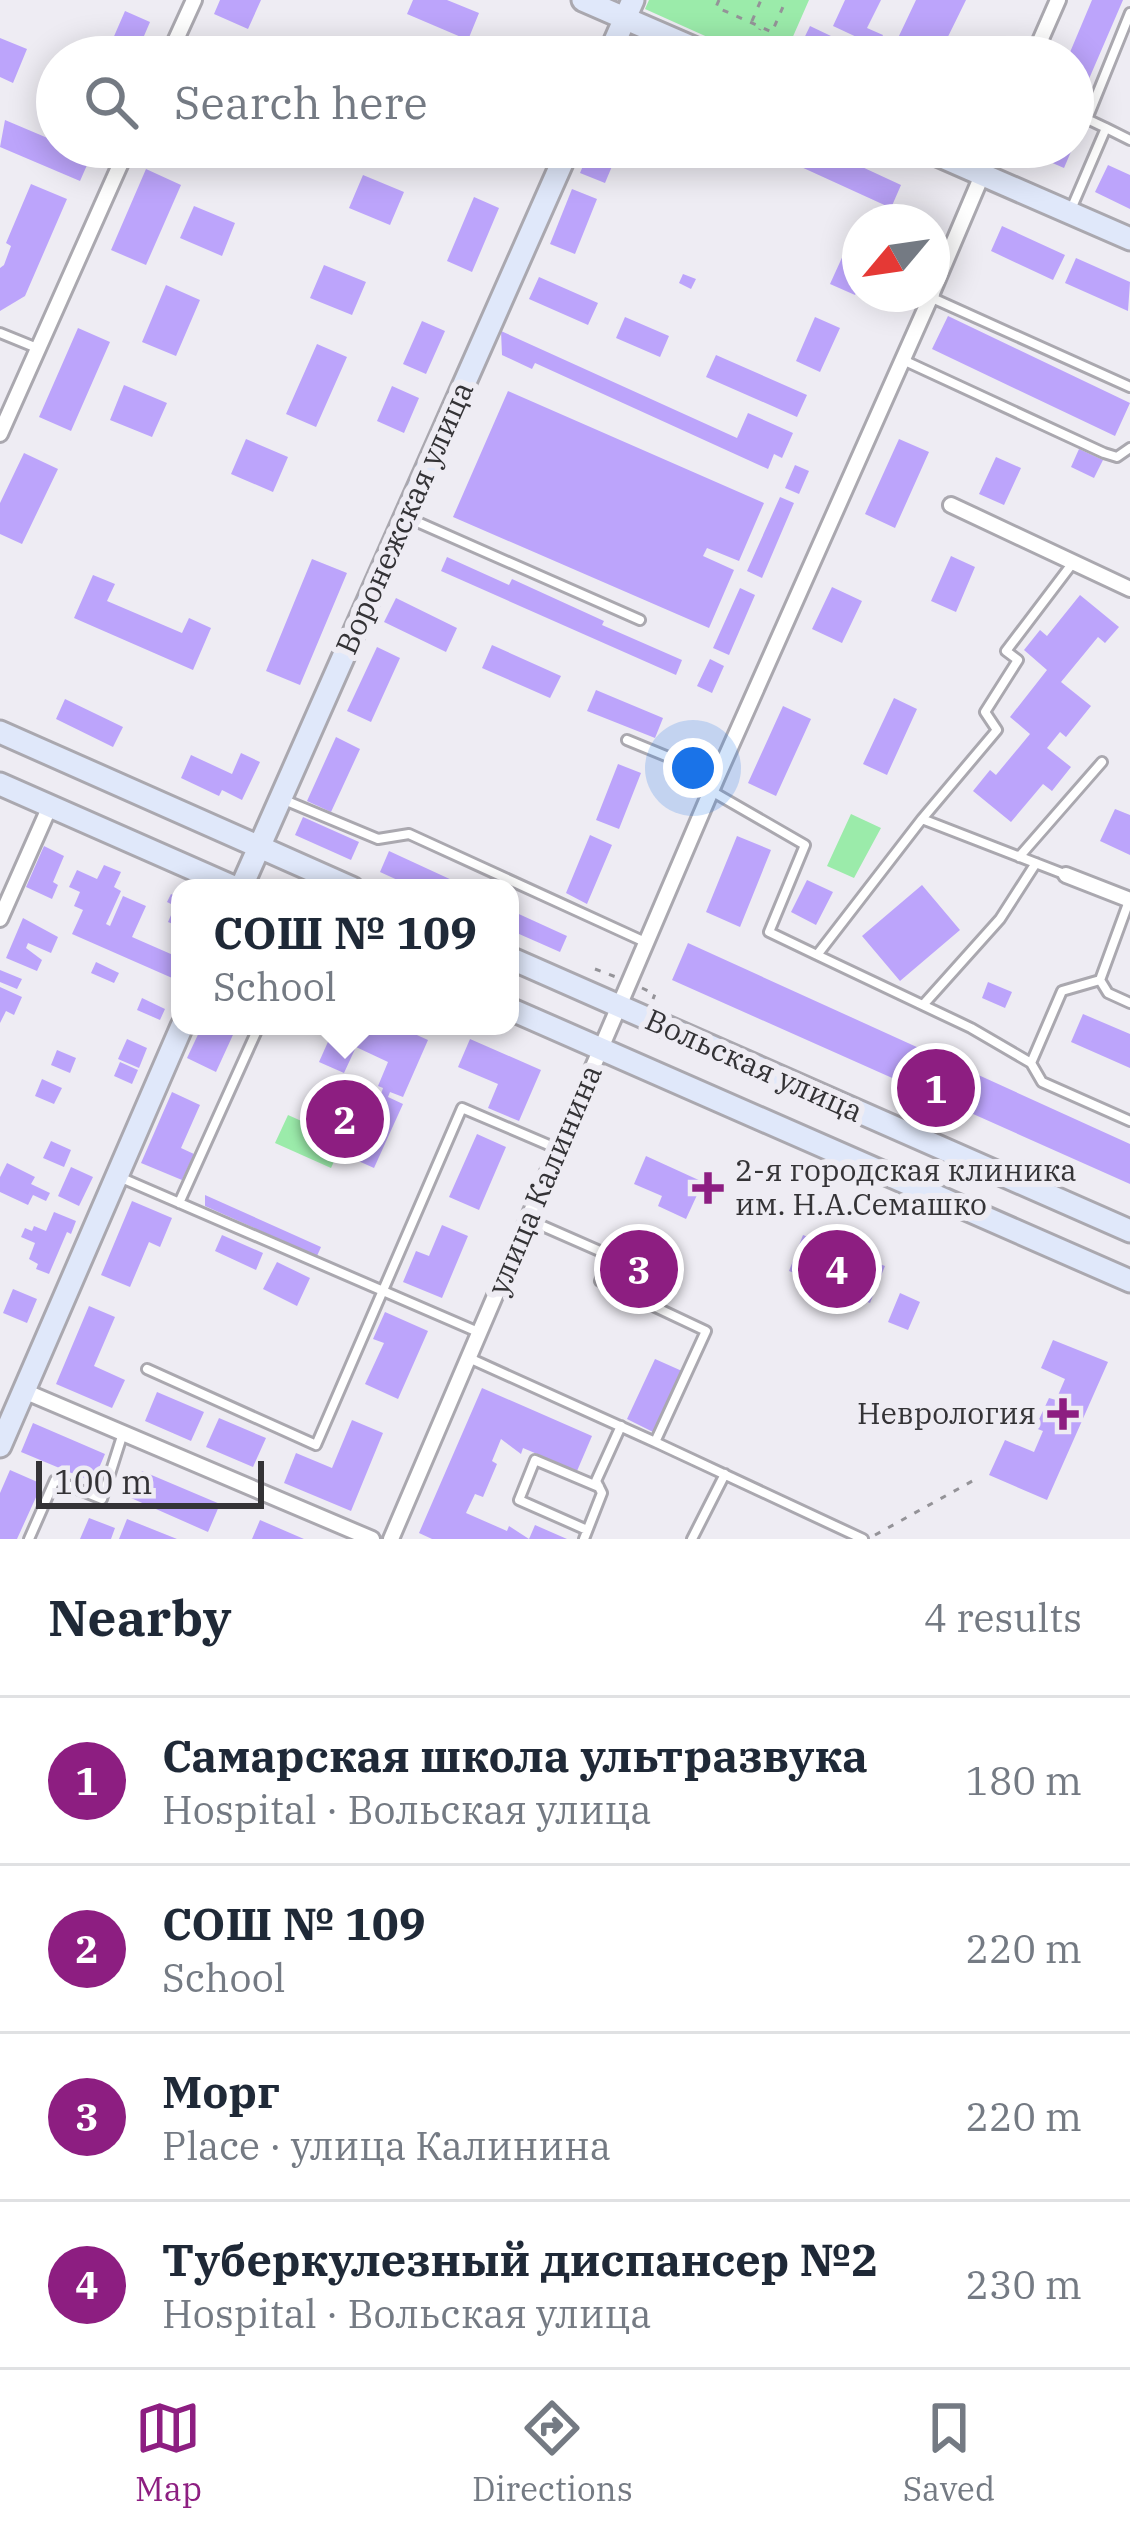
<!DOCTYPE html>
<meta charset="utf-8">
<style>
:root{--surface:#fff;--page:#f2f2f3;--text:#1f2937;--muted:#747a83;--line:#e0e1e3;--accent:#8d1e81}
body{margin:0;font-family:"IBM Plex Serif",serif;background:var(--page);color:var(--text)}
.compass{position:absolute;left:842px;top:204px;width:108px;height:108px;border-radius:50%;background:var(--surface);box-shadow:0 6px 30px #0003;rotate:241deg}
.scale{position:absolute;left:36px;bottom:30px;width:228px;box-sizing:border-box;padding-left:12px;border:6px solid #343336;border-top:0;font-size:33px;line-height:42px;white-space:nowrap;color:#343336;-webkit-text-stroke:9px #eeecf3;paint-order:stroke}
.you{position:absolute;left:693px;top:768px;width:42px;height:42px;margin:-30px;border:9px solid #fff;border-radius:50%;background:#1a73e8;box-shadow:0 0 0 18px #1a73e833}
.badge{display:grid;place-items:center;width:78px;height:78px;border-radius:50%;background:var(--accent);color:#fff;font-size:39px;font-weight:700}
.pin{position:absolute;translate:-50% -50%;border:6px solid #fff;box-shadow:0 3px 12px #0006}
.popup{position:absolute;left:171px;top:879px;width:348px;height:156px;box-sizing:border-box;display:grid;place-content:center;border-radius:24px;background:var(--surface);filter:drop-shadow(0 3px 9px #0005);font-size:39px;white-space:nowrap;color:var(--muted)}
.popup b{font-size:45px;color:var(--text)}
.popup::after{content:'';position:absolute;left:50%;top:100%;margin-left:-24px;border:24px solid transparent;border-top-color:var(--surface)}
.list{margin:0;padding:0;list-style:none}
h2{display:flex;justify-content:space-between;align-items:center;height:156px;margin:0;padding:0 48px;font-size:51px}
h2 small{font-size:39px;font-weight:400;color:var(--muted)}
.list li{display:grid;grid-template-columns:78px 1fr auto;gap:36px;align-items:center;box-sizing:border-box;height:168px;padding:0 48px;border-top:3px solid var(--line)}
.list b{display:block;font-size:45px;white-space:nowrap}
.list p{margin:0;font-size:39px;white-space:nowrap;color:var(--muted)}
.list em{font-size:39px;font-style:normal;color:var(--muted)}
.icon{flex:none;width:66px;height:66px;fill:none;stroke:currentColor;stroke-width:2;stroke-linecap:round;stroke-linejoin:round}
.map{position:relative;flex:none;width:1130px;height:1539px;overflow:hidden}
.search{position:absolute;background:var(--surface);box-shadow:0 6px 30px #0003;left:36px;right:36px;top:36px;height:132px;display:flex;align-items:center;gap:30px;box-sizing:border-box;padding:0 42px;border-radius:66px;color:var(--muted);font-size:45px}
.sheet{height:828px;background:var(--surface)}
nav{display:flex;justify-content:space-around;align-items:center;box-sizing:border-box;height:168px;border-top:3px solid var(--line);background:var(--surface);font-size:33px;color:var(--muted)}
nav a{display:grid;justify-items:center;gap:6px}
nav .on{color:var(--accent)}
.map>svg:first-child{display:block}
.green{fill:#9bebaa}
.building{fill:#bca4fb}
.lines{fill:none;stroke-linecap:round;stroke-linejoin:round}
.lane-casing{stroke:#aaa8af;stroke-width:14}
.street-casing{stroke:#aaa8af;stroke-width:20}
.secondary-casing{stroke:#aaa8af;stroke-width:27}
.path{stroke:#949398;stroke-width:3;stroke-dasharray:6 9;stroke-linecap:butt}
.lane{stroke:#fff;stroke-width:8}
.street{stroke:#fff;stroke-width:14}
.secondary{stroke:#e0e8fa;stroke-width:21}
.poi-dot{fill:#8d1e81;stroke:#eeecf3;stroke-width:4.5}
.labels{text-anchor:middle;stroke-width:12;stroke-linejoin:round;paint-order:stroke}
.street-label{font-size:30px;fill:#343336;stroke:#eeecf3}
.poi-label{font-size:30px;fill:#343336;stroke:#eeecf3;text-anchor:start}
</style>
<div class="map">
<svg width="1130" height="1539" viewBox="0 0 1130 1539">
<rect width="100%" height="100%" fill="#eeecf3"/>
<!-- green -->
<path class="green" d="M649,0H809L784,57H752L645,9Z
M851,814L881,828L854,878L827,866Z
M288,1115L344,1140L331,1168L275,1143Z"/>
<!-- building -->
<path class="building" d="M220,0H261L248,29L214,14Z
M413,0H447L479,13L468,40L407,14Z
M845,0H881L867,28L883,35L878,47L833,26Z
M916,0H966L938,57H889Z
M1092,0H1123L1073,116V57H1068Z
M125,11L150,22L135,57H105Z
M810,26L875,57H795Z
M0,38L27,49L13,83L0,77Z
M5,120L57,142V147H95L80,181L0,147Z
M498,147H528L521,162L496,151Z
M591,147H620L605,183L580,173Z
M807,147H819L901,185L891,208L799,166Z
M1038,147H1073L1064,168L1034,155Z
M1108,165L1130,175V209L1095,192Z
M146,169L181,185L146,265L111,250Z
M363,175L404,192L390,225L349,208Z
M31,184L67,199L25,296L0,311V268L4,265L11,246L6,243Z
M572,189L597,199L575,254L550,244Z
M474,197L499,208L472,272L447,261Z
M194,206L235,223L222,256L180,238Z
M1002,226L1065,255L1053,280L991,251Z
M850,240L860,244V285L855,295L830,284Z
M1076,258L1130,282L1128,311L1065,283Z
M324,265L366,282L352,315L310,298Z
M683,274L696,279L691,289L679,283Z
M539,277L598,303L588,325L529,299Z
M166,285L200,300L176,356L142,342Z
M948,316L1130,403L1115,436L932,349Z
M625,317L669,336L660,357L616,338Z
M815,317L840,328L820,372L796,361Z
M422,321L445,331L426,374L403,364Z
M78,328L110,342L71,431L39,417Z
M501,331L737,438L748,413L793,433L782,458L774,454L768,469L535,363L532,369L502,355Z
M317,344L347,357L316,427L286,414Z
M716,355L807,395L797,417L706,377Z
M124,385L167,403L152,437L110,420Z
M392,386L419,398L404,433L377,421Z
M508,391L764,503L739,561L707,548L703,556L734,570L709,628L453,517Z
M246,439L288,457L273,492L231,474Z
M899,439L929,452L895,528L865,514Z
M1079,449L1103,460L1094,478L1071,467Z
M24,453L58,469L22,544L0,534V503Z
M996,457L1021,468L1004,505L979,494Z
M795,465L809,471L799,494L785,488Z
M780,497L794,503L762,578L747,571Z
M951,556L975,567L956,612L931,601Z
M447,557L509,585L512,579L604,621L602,625L682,660L676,675L441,571Z
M312,559L347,573L300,685L266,671Z
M93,575L115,584L107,601L182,633L189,618L211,628L193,670L74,618Z
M832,587L862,601L842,643L812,629Z
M740,588L755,595L729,655L713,648Z
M1080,595L1119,627L1105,643L1098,637L1061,682L1091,706L1066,737L1060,732L1047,748L1071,767L1052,791L1043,784L1011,822L973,791L990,770L996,775L1030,734L1010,717L1047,670L1024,650L1040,630L1047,636Z
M396,598L457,628L446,652L384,622Z
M492,645L561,676L550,698L482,668Z
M377,647L400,658L371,722L347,711Z
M710,659L724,666L712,693L697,686Z
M596,690L663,718L655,738L587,711Z
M894,698L917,709L887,775L863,764Z
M65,699L123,727L113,747L56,719Z
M783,706L811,719L776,796L748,783Z
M336,737L360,749L331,812L307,801Z
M241,753L260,762L242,800L222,790L219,796L181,778L191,755L232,774Z
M618,764L641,773L619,829L596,820Z
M1115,809L1130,815V855L1100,841Z
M303,817L359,842L351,860L295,835Z
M590,835L612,845L587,904L566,893Z
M737,836L771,850L740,927L706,912Z
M44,846L64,856L53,882L58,885L52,899L26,887Z
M389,851L454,881L450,888H415L380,872Z
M104,865L121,872L114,887L121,891L106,924L110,926L123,896L146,906L132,937L180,958L179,981L72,934L83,910L74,906L80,892L69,887L77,870L97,879Z
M807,880L833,892L816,925L791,912Z
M922,885L960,930L900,981L862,936Z
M171,894L180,898V927L168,922L175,906L167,902Z
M510,910L567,936L560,952L510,930Z
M23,918L58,937L51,953L28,943L26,948L42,960L37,971L6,958Z
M688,943L1130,1144V1184L672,980Z
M96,962L119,973L114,983L91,973Z
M0,970L22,979L17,989L0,982Z
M988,982L1012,992L1005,1008L982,998Z
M0,987L22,997L14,1015L6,1011L0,1023Z
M142,998L165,1009L160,1020L137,1010Z
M1083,1014L1130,1034V1068L1071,1042Z
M202,1026H237L216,1072L187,1058Z
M335,1026H397L428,1040L403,1097L390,1092L388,1097L403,1104L374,1168L345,1155L373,1091L381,1094L383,1088L378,1086L388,1062L356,1047L344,1073L319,1062Z
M127,1039L147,1048L139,1068L118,1059Z
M470,1039L541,1070L519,1121L488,1108L498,1084L458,1067Z
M57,1050L76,1058L70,1073L51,1065Z
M120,1062L138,1070L132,1084L114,1076Z
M42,1079L62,1088L54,1104L35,1096Z
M172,1092L200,1105L181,1148L194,1154L182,1180L141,1163Z
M477,1134L506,1147L479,1210L449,1197Z
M51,1141L71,1150L64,1167L43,1158Z
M646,1156L703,1182L686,1219L658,1206L662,1196L634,1184Z
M7,1163L35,1177L31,1184L50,1193L46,1201L33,1195L28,1205L0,1192V1177Z
M71,1167L93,1177L79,1206L58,1196Z
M205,1195L321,1247L317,1256L205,1206Z
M132,1201L172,1218L160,1247L149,1242L130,1287L101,1275Z
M54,1212L76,1221L71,1234L67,1232L49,1274L36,1269L38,1264L29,1259L35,1243L21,1237L25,1228L32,1231L34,1226L46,1231Z
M442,1225L468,1236L442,1298L403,1282L416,1251L429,1256Z
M222,1235L263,1253L256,1270L215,1251Z
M803,1235L818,1241L816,1247L863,1266L866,1259L885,1266L870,1303L789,1271Z
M626,1244L667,1263L652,1295L611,1276Z
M277,1262L310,1278L297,1306L263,1289Z
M13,1289L37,1299L27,1323L3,1313Z
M900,1293L920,1302L908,1330L888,1322Z
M89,1306L115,1317L94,1366L125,1380L112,1408L56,1384Z
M385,1312L428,1331L398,1399L365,1384L384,1343L373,1339Z
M1053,1340L1108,1362L1047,1500L989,1475L1005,1440L1034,1452L1043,1431L1035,1428L1049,1398L1056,1400L1065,1379L1041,1368Z
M655,1359L682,1371L653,1432L627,1419Z
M482,1388L592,1436L577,1471L523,1448L521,1454L501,1439L492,1461L497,1464L483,1497L475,1494L466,1513L507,1531L509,1526L529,1539L535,1525L567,1539H432L419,1533Z
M157,1392L204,1412L191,1441L145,1421Z
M219,1418L266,1438L253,1467L206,1447Z
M352,1420L383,1433L351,1511L284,1483L296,1453L332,1468Z
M33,1423L105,1454L93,1482L21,1452Z
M10,1470L42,1484L17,1539H0V1493Z
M142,1471L220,1504L208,1532L131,1498Z
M89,1518L115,1528L111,1539H80Z
M127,1519L177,1539H119Z
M260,1520L304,1539H252Z"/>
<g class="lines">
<!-- lane casing -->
<g class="lane-casing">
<path id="lane" d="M1106,128L1087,119L1130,13
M1072,207L1106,128L1130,140
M930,297L1130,387
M0,333L37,348
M903,360L1104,453L1117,457L1130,448
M406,517L640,620
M627,740L717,777
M713,792L805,845L769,932L817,955L922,819L1064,874
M282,799L378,839L409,834L645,942
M922,819L997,730L985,712L1018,660L1006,651L1072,564
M1019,857L1102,762
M817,955L971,1028L1031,1063L1042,1082L1130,1121
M1100,980L1108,993L1130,1003
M923,1005L1000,919L1036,863
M1031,1063L1062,991L1100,980L1129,901
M117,1176L478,1332
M179,1203L259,1026
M469,1358L655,1442L706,1331L600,1281L611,1256L529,1220
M147,1369L316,1445L462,1108L558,1149
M655,1442L863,1539
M587,1530L519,1500L535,1460L599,1487
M29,1539L55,1480L102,1499L123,1433
M584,1539L602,1493L596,1481L621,1426
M692,1539L725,1474"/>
</g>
<!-- street casing -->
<g class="street-casing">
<path id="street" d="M168,57L194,0
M1033,57L1058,0
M932,293L994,147
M0,434L128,147
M951,505L1130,589
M1066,875L1130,900
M0,919L50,806
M24,1391L372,1539
M391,1539L717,777L932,294"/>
</g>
<!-- secondary casing -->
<g class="secondary-casing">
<path id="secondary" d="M583,0L714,57
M608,57L633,0
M919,147L1130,239
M0,732L352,888
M0,784L236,888
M241,888L569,147
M510,958L1130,1231
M510,1009L1130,1281
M0,1446L182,1026"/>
</g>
<!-- path -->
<path class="path" d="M719,0L716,7L772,32L786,0
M752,21L761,0
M747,57L760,29
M595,969L616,977
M642,988L655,994L653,999
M875,1535L976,1479"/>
<!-- lane -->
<use href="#lane" class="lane"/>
<!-- street -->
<use href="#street" class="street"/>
<!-- secondary -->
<use href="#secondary" class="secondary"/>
</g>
<!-- markers -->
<g class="poi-dot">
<path d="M702 1170h12v12h12v12h-12v12h-12v-12h-12v-12h12z"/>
<path d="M1057 1396h12v12h12v12h-12v12h-12v-12h-12v-12h12z"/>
</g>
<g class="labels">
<!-- street labels -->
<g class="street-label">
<text transform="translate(405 518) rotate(-66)" y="10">Воронежская улица</text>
<text transform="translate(754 1066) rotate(24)" y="10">Вольская улица</text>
<text transform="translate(545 1180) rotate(-67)" y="10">улица Калинина</text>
</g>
<!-- poi labels -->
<g class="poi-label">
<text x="735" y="1181">2-я городская клиника<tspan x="735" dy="34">им. Н.А.Семашко</tspan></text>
<text x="1036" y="1424" text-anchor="end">Неврология</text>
</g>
</g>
</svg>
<svg class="compass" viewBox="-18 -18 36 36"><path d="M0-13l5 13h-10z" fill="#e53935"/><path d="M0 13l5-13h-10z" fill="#747a83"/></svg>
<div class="scale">100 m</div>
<div class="you"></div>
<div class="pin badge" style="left:936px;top:1088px">1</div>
<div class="pin badge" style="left:345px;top:1119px">2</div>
<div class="popup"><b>СОШ № 109</b>School</div>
<div class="pin badge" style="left:639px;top:1269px">3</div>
<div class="pin badge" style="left:837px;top:1269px">4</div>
<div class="search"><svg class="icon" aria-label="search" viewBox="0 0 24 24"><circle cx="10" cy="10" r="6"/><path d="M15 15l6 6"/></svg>Search here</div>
</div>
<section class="sheet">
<h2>Nearby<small>4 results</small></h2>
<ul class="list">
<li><span class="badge">1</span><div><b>Самарская школа ультразвука</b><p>Hospital · Вольская улица</p></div><em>180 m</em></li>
<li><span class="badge">2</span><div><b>СОШ № 109</b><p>School</p></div><em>220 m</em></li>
<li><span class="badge">3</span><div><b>Морг</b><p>Place · улица Калинина</p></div><em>220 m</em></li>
<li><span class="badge">4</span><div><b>Туберкулезный диспансер №2</b><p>Hospital · Вольская улица</p></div><em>230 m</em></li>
</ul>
</section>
<nav>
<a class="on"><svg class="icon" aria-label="map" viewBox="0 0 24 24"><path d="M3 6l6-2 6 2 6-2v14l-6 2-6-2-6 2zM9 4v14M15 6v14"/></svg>Map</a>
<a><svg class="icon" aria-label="directions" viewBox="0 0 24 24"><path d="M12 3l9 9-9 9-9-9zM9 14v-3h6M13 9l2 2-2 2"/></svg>Directions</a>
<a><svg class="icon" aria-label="saved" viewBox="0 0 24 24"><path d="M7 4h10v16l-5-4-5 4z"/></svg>Saved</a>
</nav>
